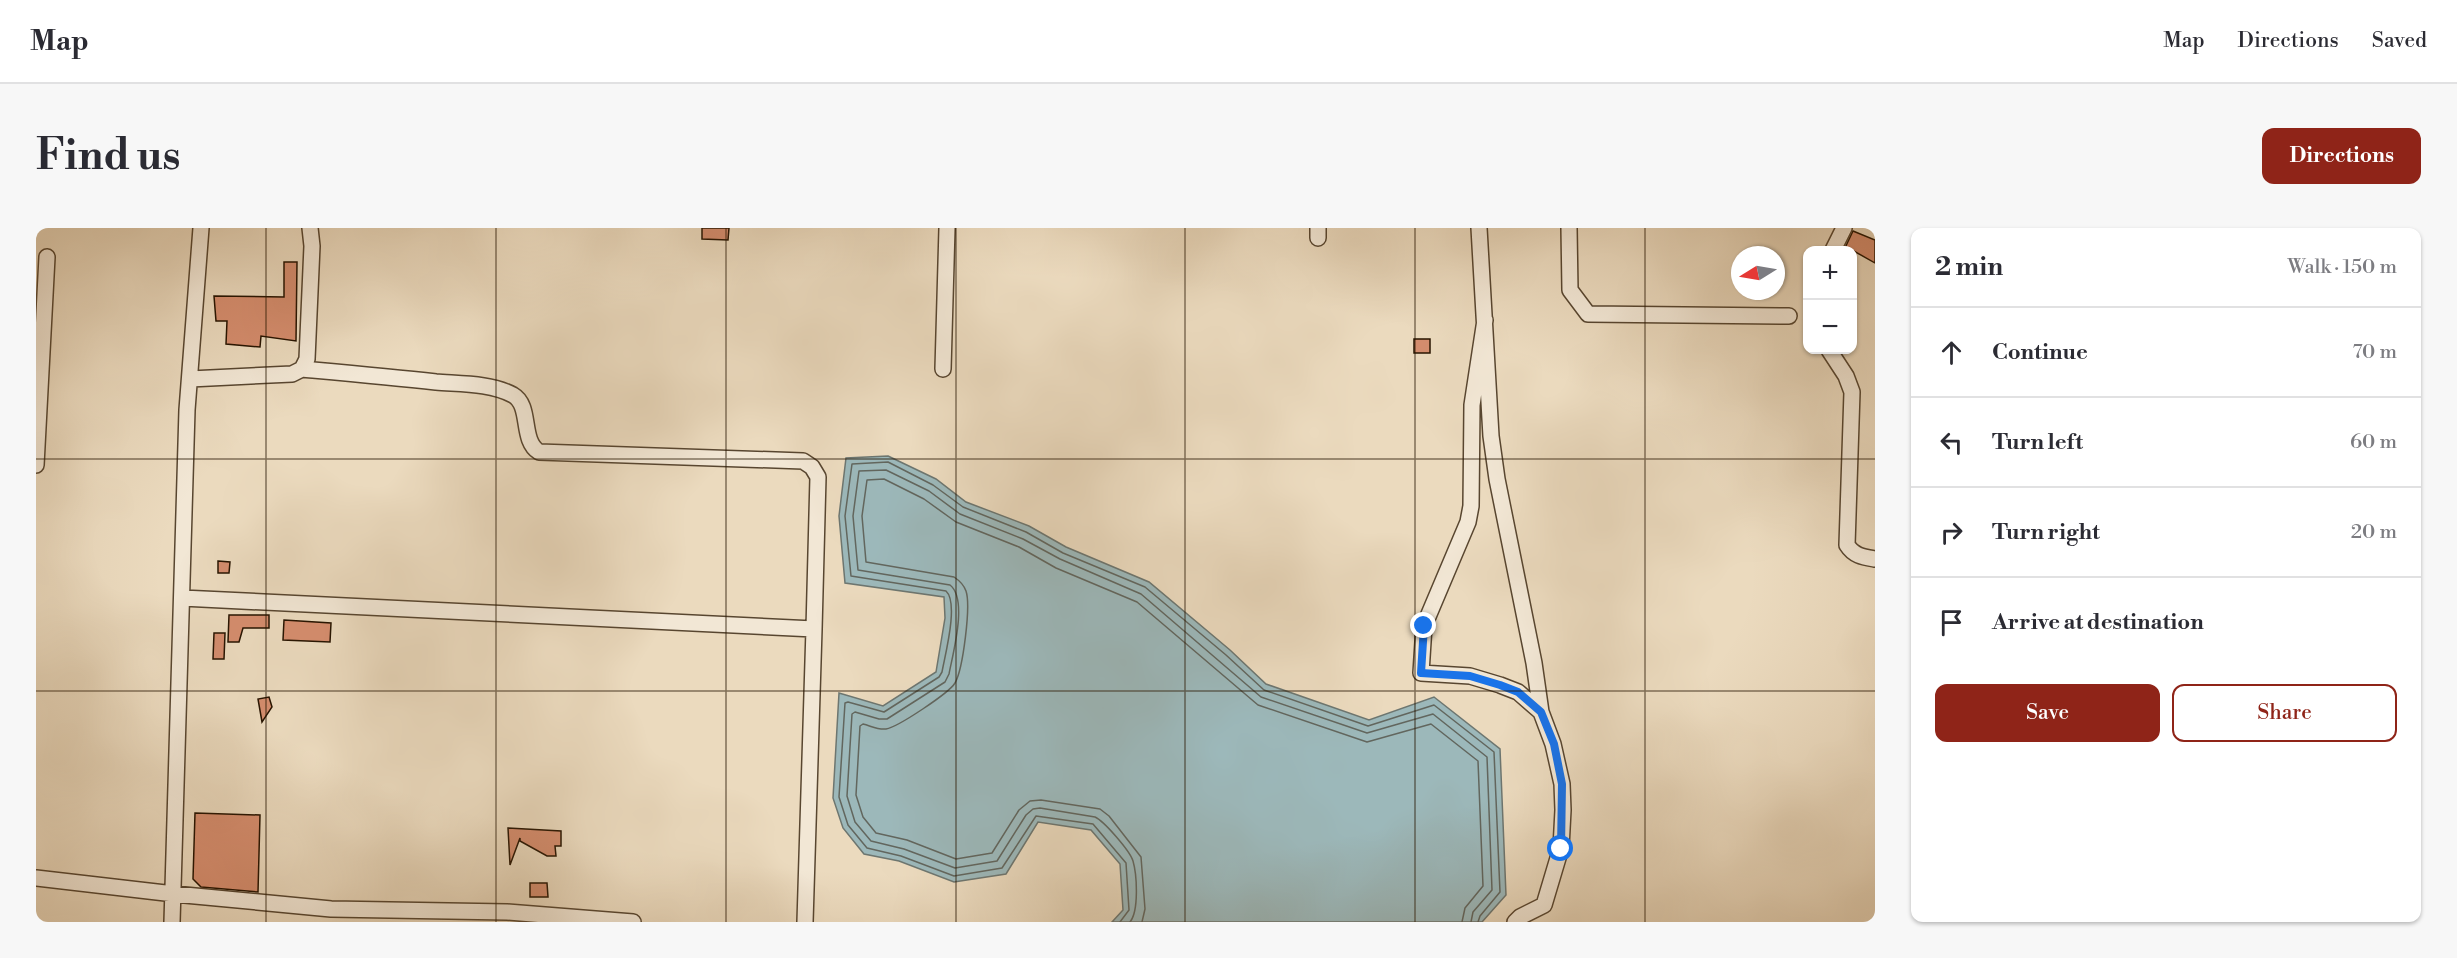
<!DOCTYPE html>
<meta charset="utf-8">
<style>
:root{--surface:#fff;--page:#f7f7f7;--text:#2b2b33;--muted:#7c7c81;--line:#e1e1e2;--accent:#8f2418}
body{margin:0;font-family:"Libre Bodoni",serif;background:var(--page);color:var(--text)}
.controls{position:absolute;right:18px;top:18px;display:grid;overflow:hidden;border-radius:12px;box-shadow:0 2px 4px #0004}
.controls button{width:54px;height:54px;display:grid;place-items:center;padding:0;border:0;border-bottom:2px solid var(--line);background:var(--surface);color:var(--text);font:30px sans-serif}
.compass{position:absolute;left:1695px;top:18px;width:54px;height:54px;border-radius:50%;background:var(--surface);box-shadow:0 2px 4px #0004;rotate:259deg}
.stop{position:absolute;width:18px;height:18px;margin:-14px;border:4px solid #1a73e8;border-radius:50%;background:#fff}
.stop.end{background:#1a73e8;border-color:#fff;box-shadow:0 2px 6px #0008}
.list{margin:0;padding:0;list-style:none}
h2{display:flex;justify-content:space-between;align-items:center;height:78px;margin:0;padding:0 24px;font-size:26px}
h2 small{font-size:20px;font-weight:400;color:var(--muted)}
.list li{display:grid;grid-template-columns:39px 1fr auto;gap:18px;align-items:center;box-sizing:border-box;height:90px;padding:0 24px;border-top:2px solid var(--line)}
.list b{display:block;font-size:22px;white-space:nowrap}
.list em{font-size:20px;font-style:normal;color:var(--muted)}
.actions{display:flex;gap:12px;padding:18px 24px}
.actions a{flex:1;padding:14px 0;border:2px solid var(--accent);border-radius:12px;text-align:center;font-size:21px;color:var(--accent)}
.actions .main{background:var(--accent);color:#fff}
.icon{flex:none;width:33px;height:33px;fill:none;stroke:currentColor;stroke-width:2;stroke-linecap:round;stroke-linejoin:round}
.map{position:relative;flex:none;width:1839px;height:694px;overflow:hidden;border-radius:12px}
header{display:flex;align-items:center;gap:36px;box-sizing:border-box;height:84px;padding:0 30px;background:var(--surface);border-bottom:2px solid var(--line)}
header strong{font-size:28px}
nav{display:flex;gap:33px;margin-inline-start:auto;font-size:21px}
.intro{display:flex;align-items:center;justify-content:space-between;box-sizing:border-box;height:144px;padding:0 36px}
h1{margin:0;font-size:42px}
.button{padding:15px 27px;border-radius:12px;background:var(--accent);color:#fff;font-size:21px;font-weight:700}
main{display:flex;gap:36px;padding:0 36px}
aside{flex:1;background:var(--surface);border-radius:12px;box-shadow:0 2px 4px #0004}
.map>svg:first-child{display:block}
.water{fill:#9cb8ba;stroke:#6d7670;stroke-width:1.5}
.lines{fill:none;stroke-linecap:round;stroke-linejoin:round}
.shore{stroke:#62665e;stroke-width:1.5}
.building{fill:#d58d6e;stroke:#271401;stroke-width:1.5}
.minor-casing{stroke:#584630;stroke-width:18}
.minor{stroke:#f2e7d5;stroke-width:15}
.route{stroke:#1a73e8;stroke-width:8}
.grid{fill:none;stroke:#271401;stroke-width:1.5;stroke-opacity:0.55}
</style>
<header>
<strong>Map</strong>
<nav><a>Map</a><a>Directions</a><a>Saved</a></nav>
</header>
<div class="intro"><h1>Find us</h1><a class="button">Directions</a></div>
<main>
<div class="map">
<svg width="1839" height="694" viewBox="0 0 1839 694">
<rect width="100%" height="100%" fill="#ebdabe"/>
<filter id="stains"><feTurbulence type="fractalNoise" baseFrequency=".00333" numOctaves="4"/><feColorMatrix values="0 0 0 0 .2 0 0 0 0 .09 0 0 0 0 .02 0 0 0 .5 -.17"/></filter>
<radialGradient id="worn" r=".72"><stop offset=".6" stop-color="#630" stop-opacity="0"/><stop offset="1" stop-color="#630" stop-opacity=".3"/></radialGradient>
<!-- water -->
<path class="water" d="M852,228L900,251L930,274L993,298L1030,319L1113,354L1194,422L1230,456L1333,492L1398,469L1464,521L1470,667L1446,694H1076L1087,682L1084,636L1055,602L1002,594L970,646L918,654L863,633L828,626L807,600L797,570L803,465L847,478L900,444L909,390L908,369L809,355L803,288L810,230Z"/>
<g class="lines">
<!-- shore -->
<path class="shore" d="M1084,694L1093,682L1090,635L1057,596L1000,588L966,640L918,648L865,628L831,620L812,597L803,569L809,475L812,474L848,484L903,449L906,444C909,427 923,375 910,363L815,348L809,288L816,236L852,234L897,257L927,279L990,304L1027,325L1109,359L1190,427L1228,462L1332,498L1398,477L1458,524L1464,664L1444,688L1442,694
M1094,694C1103,683 1101,647 1097,633C1094,623 1068,593 1059,589L1004,580L997,581L990,587L961,633L919,640L868,621L835,613L819,594L811,568L816,486L819,484L843,491H851L909,454L913,446C917,425 932,371 914,357L822,342L817,288L823,243L850,242L893,263L924,286L987,311L1024,331L1105,366L1225,469L1331,505L1397,486L1451,529L1456,662L1437,684L1435,694
M1106,694L1109,681L1105,629L1073,588L1064,581L1005,572L994,573L983,582L956,625L920,631L871,612L840,605L827,589L820,567L824,498L827,496C835,498 842,502 850,501C862,499 913,465 919,455C927,441 935,378 930,363C928,357 924,353 918,349L830,334L826,288L831,252L848,251L888,271L920,294L983,319L1020,340L1101,374L1222,477L1331,514L1395,496L1442,533L1447,658L1429,680L1426,694"/>
</g>
<!-- building -->
<path class="building" d="M666,0H693L692,12L666,11Z
M1817,3L1839,12V35L1816,22H1808Z
M248,34H261L260,113L225,108L224,119L190,116L191,93H180L178,68L248,69Z
M1378,111H1394V125H1378Z
M182,333L194,334L193,345H182Z
M193,387H233V400H207L203,414H192Z
M248,392L295,395L294,414L247,412Z
M178,405H189L188,431H177Z
M233,469L236,479L226,494L222,471Z
M159,585L224,587L222,664L165,659L157,651Z
M472,600L525,603V618H519L520,628H511L484,613V610L474,637Z
M494,655H511L512,669H494Z"/>
<g class="lines">
<!-- minor casing -->
<g class="minor-casing">
<path id="minor" d="M1282,0V10
M1443,0L1455,208L1461,251L1498,435L1505,484
M1533,0L1534,62L1552,86L1753,88
M1797,22L1808,0
M1449,92L1436,177L1435,278L1432,294L1388,398L1385,445L1434,448L1464,457L1482,464L1505,484L1517,516L1526,556L1527,582L1525,620L1508,677L1484,689L1479,694
M1793,122L1810,148L1816,164L1811,317C1818,328 1827,329 1839,331
M266,141C310,145 355,149 400,154C424,156 455,155 477,167C496,178 484,212 503,224L767,233L776,239L782,249L778,401
M907,141L911,0
M154,151L256,146L266,141L271,131L276,18L274,0
M0,237L11,29
M146,370L778,401L769,694
M0,650L138,666L295,681L471,684L597,694
M136,694L151,182L165,0"/>
</g>
<!-- minor -->
<use href="#minor" class="minor"/>
</g>
<g class="lines">
<!-- route -->
<path class="route" d="M1388,398L1385,445L1434,448L1464,457L1482,464L1505,484L1518,516L1526,556L1525,621"/>
</g>
<!-- grid -->
<path class="grid" d="M230,0V694M460,0V694M690,0V694M920,0V694M1149,0V694M1379,0V694M1609,0V694M0,231H1839M0,463H1839"/>
<rect width="100%" height="100%" filter="url(#stains)"/>
<rect width="100%" height="100%" fill="url(#worn)"/>
</svg>
<div class="controls">
<button>+</button>
<button>−</button>
</div>
<svg class="compass" viewBox="-18 -18 36 36"><path d="M0-13l5 13h-10z" fill="#e53935"/><path d="M0 13l5-13h-10z" fill="#7c7c81"/></svg>
<div class="stop" style="left:1525px;top:621px"></div>
<div class="stop end" style="left:1388px;top:398px"></div>
</div>
<aside>
<h2>2 min<small>Walk · 150 m</small></h2>
<ul class="list">
<li><svg class="icon" aria-label="ahead" viewBox="0 0 24 24"><path d="M12 20V5M6 11l6-6 6 6"/></svg><div><b>Continue</b></div><em>70 m</em></li>
<li><svg class="icon" aria-label="left" viewBox="0 0 24 24"><path d="M17 20v-9H6M10 6l-5 5 5 5"/></svg><div><b>Turn left</b></div><em>60 m</em></li>
<li><svg class="icon" aria-label="right" viewBox="0 0 24 24"><path d="M7 20v-9h11M14 6l5 5-5 5"/></svg><div><b>Turn right</b></div><em>20 m</em></li>
<li><svg class="icon" aria-label="arrive" viewBox="0 0 24 24"><path d="M6 21V4h12l-3 4 3 4H6"/></svg><div><b>Arrive at destination</b></div></li>
</ul>
<div class="actions"><a class="main">Save</a><a>Share</a></div>
</aside>
</main>
